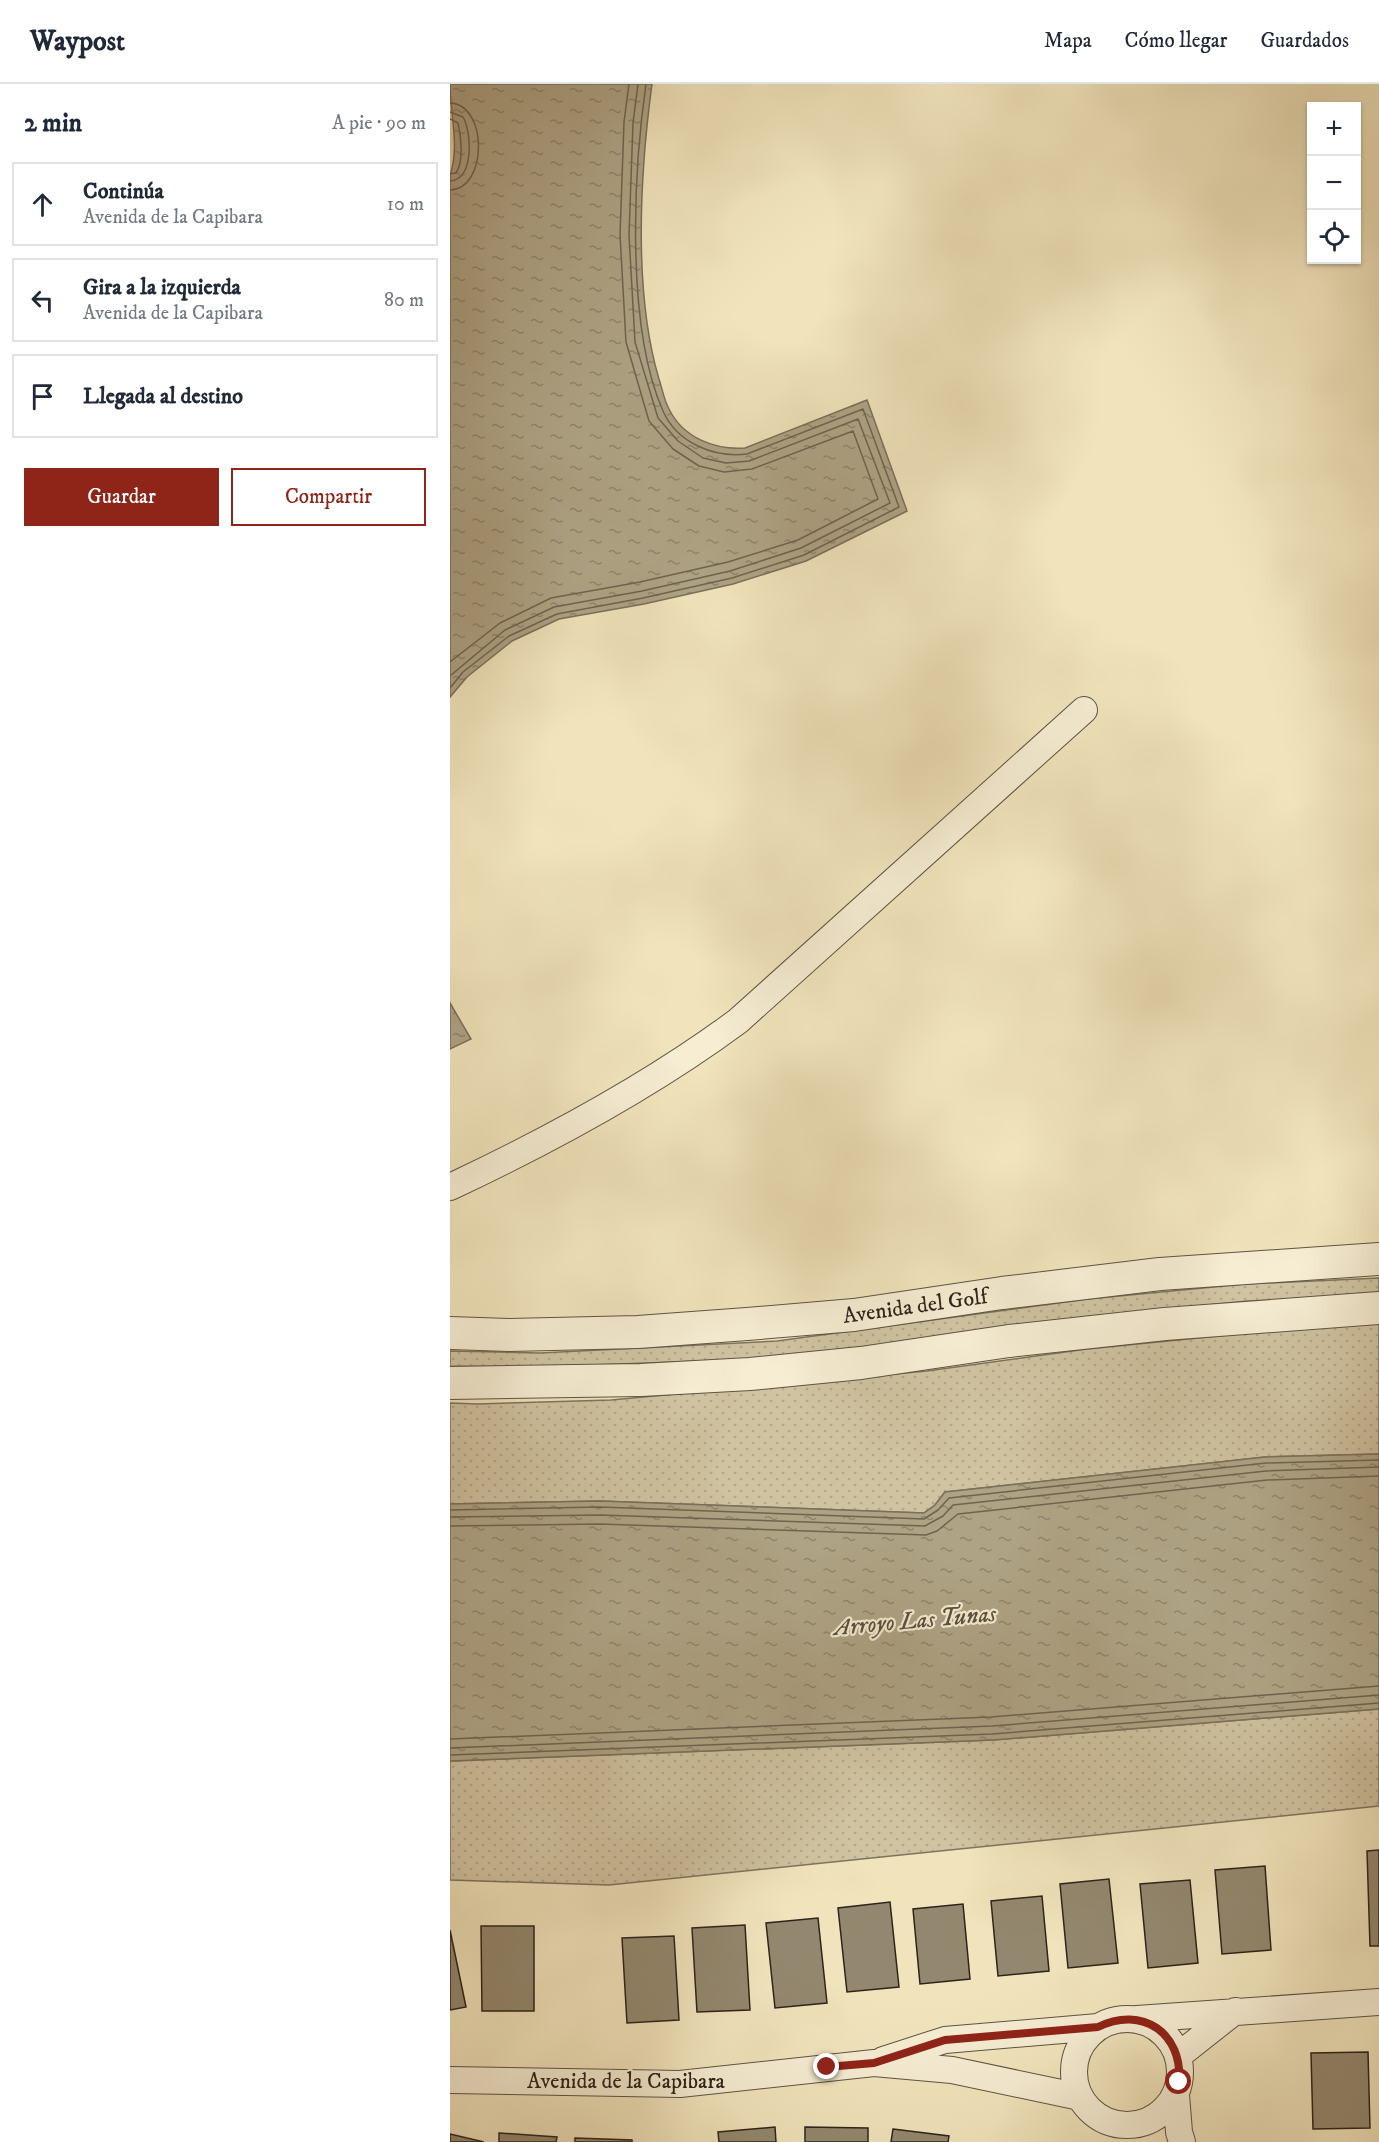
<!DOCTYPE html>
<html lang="es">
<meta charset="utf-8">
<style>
:root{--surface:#fff;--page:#f2f2f3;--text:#1f2937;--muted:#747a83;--line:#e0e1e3;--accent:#8f2418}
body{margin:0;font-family:"IM FELL DW Pica",serif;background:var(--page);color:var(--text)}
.controls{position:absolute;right:18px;top:18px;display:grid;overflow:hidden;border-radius:0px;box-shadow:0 2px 4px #0004}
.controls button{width:54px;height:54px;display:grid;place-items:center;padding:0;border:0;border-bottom:2px solid var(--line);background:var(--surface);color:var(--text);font:30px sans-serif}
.stop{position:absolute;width:18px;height:18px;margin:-14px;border:4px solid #8f2418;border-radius:50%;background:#fff}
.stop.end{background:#8f2418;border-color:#fff;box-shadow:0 2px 6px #0008}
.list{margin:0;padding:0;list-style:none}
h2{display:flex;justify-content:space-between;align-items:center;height:78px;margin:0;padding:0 24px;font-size:26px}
h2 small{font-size:20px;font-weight:400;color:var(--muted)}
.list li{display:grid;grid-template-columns:39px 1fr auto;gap:18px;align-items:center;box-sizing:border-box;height:84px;margin:0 12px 12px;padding:0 12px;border:2px solid var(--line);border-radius:0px}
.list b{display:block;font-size:22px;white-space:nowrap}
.list p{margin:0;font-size:20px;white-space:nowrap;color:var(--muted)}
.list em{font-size:20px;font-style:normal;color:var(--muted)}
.actions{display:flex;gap:12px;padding:18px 24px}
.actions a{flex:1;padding:14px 0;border:2px solid var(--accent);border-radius:0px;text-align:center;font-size:21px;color:var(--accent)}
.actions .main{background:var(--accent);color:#fff}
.icon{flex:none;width:33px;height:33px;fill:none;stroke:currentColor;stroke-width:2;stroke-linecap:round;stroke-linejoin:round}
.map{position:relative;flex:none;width:929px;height:2058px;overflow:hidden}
header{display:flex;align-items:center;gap:36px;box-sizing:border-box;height:84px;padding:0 30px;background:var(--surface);border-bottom:2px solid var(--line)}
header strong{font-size:28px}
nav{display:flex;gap:33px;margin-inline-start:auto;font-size:21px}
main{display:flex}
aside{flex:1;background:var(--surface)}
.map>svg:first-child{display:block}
.grass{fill:url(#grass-dots);stroke:#7e745e;stroke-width:1.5}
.water{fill:url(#water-ripples);stroke:#7a705b;stroke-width:1.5}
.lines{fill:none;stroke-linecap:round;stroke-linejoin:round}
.shore{stroke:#6e6450;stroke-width:1.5}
.building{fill:#93886f;stroke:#2d241b;stroke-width:1.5}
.minor-casing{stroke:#5e5443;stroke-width:28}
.tertiary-casing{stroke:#5e5443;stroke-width:34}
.minor{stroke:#f6edd3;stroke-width:26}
.tertiary{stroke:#f6edd3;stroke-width:32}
.route{stroke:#8f2418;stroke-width:8}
.labels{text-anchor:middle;stroke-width:4.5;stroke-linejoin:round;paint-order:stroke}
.street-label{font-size:22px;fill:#2d241b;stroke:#f6edd3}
.water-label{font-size:24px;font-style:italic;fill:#5a5040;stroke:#f6edd3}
</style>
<header>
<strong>Waypost</strong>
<nav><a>Mapa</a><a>Cómo llegar</a><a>Guardados</a></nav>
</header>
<main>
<aside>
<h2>2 min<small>A pie · 90 m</small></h2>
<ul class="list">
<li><svg class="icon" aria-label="ahead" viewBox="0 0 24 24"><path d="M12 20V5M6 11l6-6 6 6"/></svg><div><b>Continúa</b><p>Avenida de la Capibara</p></div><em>10 m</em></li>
<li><svg class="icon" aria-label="left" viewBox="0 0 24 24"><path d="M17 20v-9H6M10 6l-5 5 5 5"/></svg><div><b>Gira a la izquierda</b><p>Avenida de la Capibara</p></div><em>80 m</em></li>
<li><svg class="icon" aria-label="arrive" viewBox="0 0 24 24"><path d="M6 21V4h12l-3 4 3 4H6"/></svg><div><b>Llegada al destino</b></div></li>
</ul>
<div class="actions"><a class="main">Guardar</a><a>Compartir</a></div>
</aside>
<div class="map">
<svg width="929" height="2058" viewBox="0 0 929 2058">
<defs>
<pattern id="grass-dots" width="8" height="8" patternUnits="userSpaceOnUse" patternTransform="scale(1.5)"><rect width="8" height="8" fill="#d0c3a1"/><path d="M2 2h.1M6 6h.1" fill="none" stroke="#b3a78a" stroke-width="1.8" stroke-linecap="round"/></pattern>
<pattern id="water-ripples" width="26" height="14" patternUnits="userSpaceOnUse" patternTransform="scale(1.5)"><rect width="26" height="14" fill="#aea385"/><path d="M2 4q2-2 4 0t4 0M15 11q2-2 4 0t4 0" fill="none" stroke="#8e856c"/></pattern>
</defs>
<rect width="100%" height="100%" fill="#f1e4bc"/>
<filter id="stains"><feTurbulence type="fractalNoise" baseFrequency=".00333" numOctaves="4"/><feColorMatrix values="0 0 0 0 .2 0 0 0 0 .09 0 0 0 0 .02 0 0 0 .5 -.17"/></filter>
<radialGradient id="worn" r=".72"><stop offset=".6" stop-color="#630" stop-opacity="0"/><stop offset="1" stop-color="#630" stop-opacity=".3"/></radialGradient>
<!-- grass -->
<path class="grass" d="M929,1194V1211L798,1217L642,1232L329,1274L91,1283L0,1282V1267L90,1269L327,1257L638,1215L795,1200Z
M929,1239V1370L815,1373L495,1408L485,1421L474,1429L150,1417L0,1420V1319L27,1320L161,1316L477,1287L637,1265L779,1251Z
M929,1625V1722L159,1801L0,1796V1677L543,1656Z"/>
<!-- water -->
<path class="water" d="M0,0H202C190,89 183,208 209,295C212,304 214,316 219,325C233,354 265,366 295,364L417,316L457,427L356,477L283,500L194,520L109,535L62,557L17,593L0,613V91C10,63 0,29 0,0Z
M0,919L21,955L0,965Z
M929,1370V1625L543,1656L0,1677V1420L150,1417L474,1429L485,1421L495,1408L815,1373Z"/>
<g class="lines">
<!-- shore -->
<path class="shore" d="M0,19C38,20 38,105 0,106
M0,28L13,33C22,49 24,96 0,97
M0,35L8,39C11,51 14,78 6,89L0,90
M0,578L50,539L101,514L190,498L278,478L348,456L428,415L403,347L302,385L274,388L249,382L223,365L199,337L176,258L170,151L174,38L179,0
M0,592L55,546L104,523L192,507L280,487L351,464L440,419L408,335L299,377L276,379L253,374L228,357L208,334L185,258L179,151L183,39L188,0
M0,604L13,588L59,552L107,530L193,514L282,494L354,471L449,423L413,325L297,370C264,374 227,359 213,327C176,244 183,90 196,0
M0,1426L150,1423L474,1435L488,1426L499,1414L816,1379L929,1376
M0,1433L150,1431L475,1442L493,1432L503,1421L816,1387L929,1383
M0,1442L150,1440L476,1451L487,1447L508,1430L817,1396L929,1392
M0,1655L541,1633L929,1602
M0,1664L542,1642L929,1611
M0,1671L542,1650L929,1619"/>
</g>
<!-- building -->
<path class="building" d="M929,1766V1862H920L917,1767Z
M815,1782L821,1866L772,1870L765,1786Z
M659,1795L668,1879L618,1884L610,1800Z
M740,1796L748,1879L698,1884L690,1800Z
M592,1812L599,1887L548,1892L541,1817Z
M440,1818L449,1903L397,1908L388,1824Z
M513,1820L520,1895L470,1900L463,1825Z
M368,1834L377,1919L325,1924L316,1839Z
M295,1841L300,1926L247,1928L242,1844Z
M31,1842H84V1927H32Z
M0,1846L16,1923L0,1926Z
M224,1852L229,1936L177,1939L172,1854Z
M918,1968L920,2044L863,2045L861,1969Z
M325,2043L326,2058H269L268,2048Z
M355,2043L418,2044V2058H355Z
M443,2045L499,2052L498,2058H441Z
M49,2049L107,2053L106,2058H49Z
M0,2050L34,2058H0Z
M125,2054L182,2056V2058H125Z"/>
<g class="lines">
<!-- minor casing -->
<g class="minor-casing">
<path id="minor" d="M0,1103C100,1056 199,1003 288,937L634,626
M624 1988a53 53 0 1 1 106 0a53 53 0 1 1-106 0Z
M687,1935L929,1918
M728,1972L785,1927
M433,1976L495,1956L648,1943
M0,1996L230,2000L424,1979L502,1986L630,2013
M726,2011L729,2048L732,2058"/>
</g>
<!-- tertiary casing -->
<g class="tertiary-casing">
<path id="tertiary" d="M0,1249L59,1251L188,1248L297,1240L404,1231L552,1209L710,1190L929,1175
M0,1299L191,1296L300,1290L411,1279L559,1257L715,1240L929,1224"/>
</g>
<!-- minor -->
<use href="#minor" class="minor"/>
<!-- tertiary -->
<use href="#tertiary" class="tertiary"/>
</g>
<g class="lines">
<!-- route -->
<path class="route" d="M377,1983L424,1979L495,1956L648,1943C692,1921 733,1949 729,1998"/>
</g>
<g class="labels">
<!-- street labels -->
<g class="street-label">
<text transform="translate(465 1221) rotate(-8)" y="8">Avenida del Golf</text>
<text x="176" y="2004">Avenida de la Capibara</text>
</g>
<!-- water labels -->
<g class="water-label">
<text transform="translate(465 1536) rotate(-5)" y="8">Arroyo Las Tunas</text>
</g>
</g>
<rect width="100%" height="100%" filter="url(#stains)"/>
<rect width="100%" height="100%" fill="url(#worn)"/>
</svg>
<div class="controls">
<button>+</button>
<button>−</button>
<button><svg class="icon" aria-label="locate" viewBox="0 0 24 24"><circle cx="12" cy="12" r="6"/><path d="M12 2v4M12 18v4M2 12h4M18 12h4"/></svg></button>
</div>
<div class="stop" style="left:729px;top:1998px"></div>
<div class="stop end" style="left:377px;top:1983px"></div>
</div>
</main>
